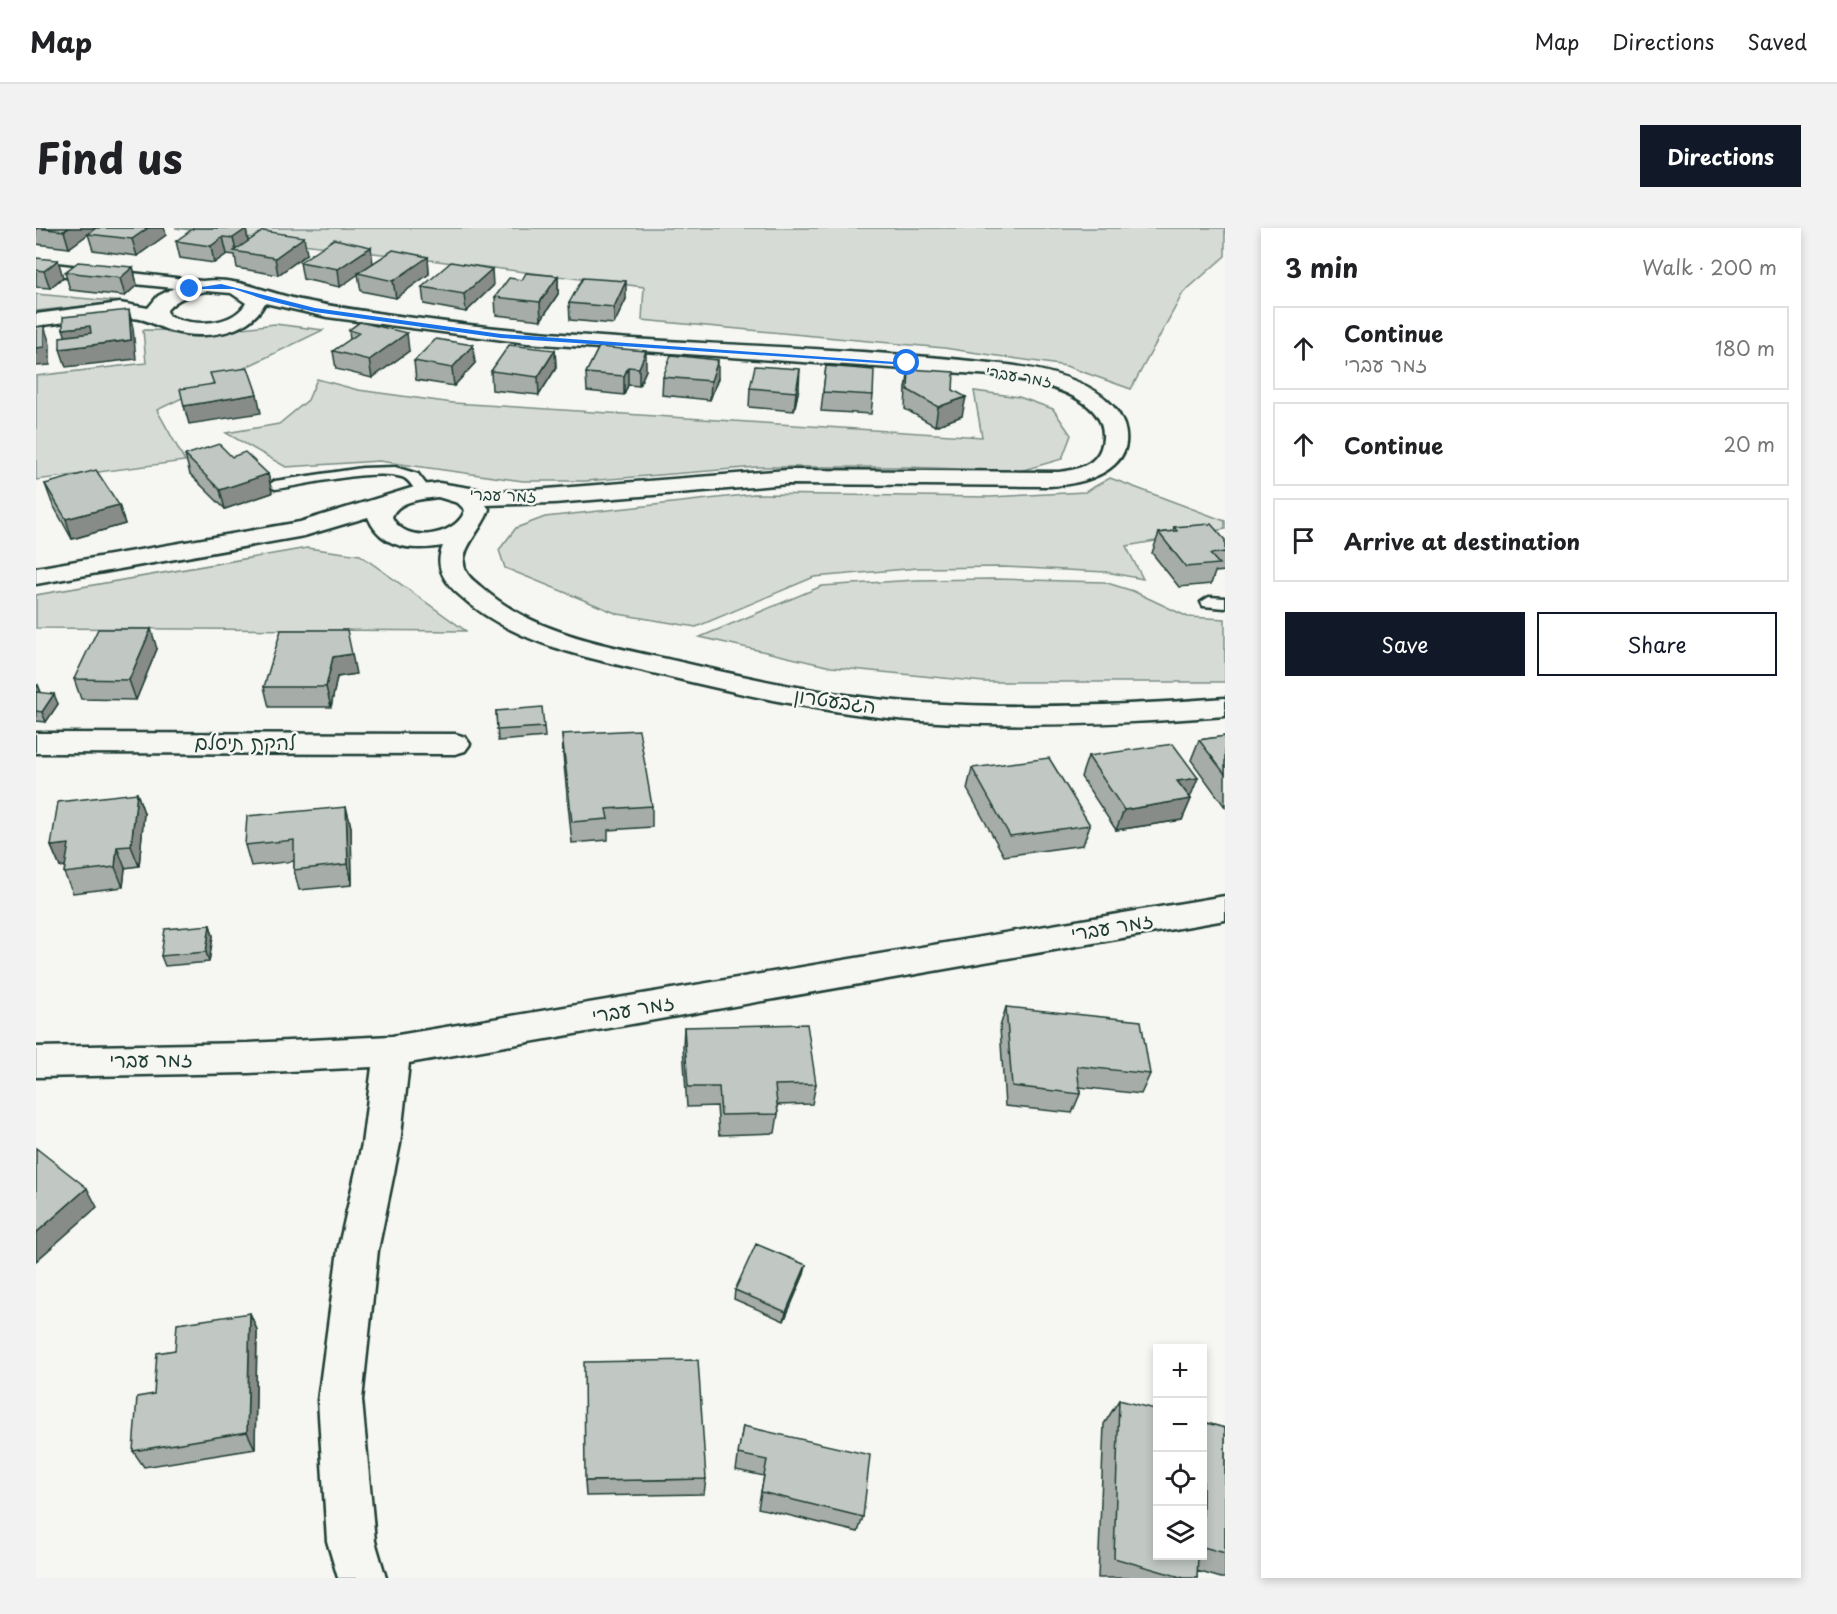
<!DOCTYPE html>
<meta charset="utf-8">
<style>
:root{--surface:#fff;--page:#f2f2f2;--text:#202124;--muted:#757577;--line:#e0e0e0;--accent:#111827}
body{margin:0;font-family:"Playpen Sans","Playpen Sans Hebrew",sans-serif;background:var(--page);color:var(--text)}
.controls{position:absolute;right:18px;bottom:18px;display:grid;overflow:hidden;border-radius:0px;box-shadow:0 3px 9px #0003}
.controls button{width:54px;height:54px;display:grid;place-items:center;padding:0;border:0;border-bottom:2px solid var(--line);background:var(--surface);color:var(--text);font:30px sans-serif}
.stop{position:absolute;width:18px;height:18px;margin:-14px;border:4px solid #1a73e8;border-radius:50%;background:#fff}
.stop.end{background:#1a73e8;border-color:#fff;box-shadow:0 2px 6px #0008}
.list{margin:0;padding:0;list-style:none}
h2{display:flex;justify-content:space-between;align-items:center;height:78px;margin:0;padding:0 24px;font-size:26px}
h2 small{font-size:20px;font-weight:400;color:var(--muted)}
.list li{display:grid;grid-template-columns:39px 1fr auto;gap:18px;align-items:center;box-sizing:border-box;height:84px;margin:0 12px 12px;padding:0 12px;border:2px solid var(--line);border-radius:0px}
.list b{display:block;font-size:22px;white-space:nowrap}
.list p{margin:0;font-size:20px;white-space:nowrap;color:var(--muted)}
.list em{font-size:20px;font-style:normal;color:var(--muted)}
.actions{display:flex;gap:12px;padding:18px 24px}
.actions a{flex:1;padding:14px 0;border:2px solid var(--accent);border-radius:0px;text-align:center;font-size:21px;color:var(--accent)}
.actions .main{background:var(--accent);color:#fff}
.icon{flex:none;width:33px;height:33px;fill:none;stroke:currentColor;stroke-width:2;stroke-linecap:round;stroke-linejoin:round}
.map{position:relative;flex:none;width:1189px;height:1350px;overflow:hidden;border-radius:0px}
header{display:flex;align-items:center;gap:36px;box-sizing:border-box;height:84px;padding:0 30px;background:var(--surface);border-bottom:2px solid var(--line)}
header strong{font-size:28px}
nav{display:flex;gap:33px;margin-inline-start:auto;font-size:21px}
.intro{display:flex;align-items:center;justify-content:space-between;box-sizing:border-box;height:144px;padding:0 36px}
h1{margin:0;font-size:42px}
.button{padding:15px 27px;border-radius:0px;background:var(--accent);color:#fff;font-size:21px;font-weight:700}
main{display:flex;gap:36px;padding:0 36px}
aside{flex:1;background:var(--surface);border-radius:0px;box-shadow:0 3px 9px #0003}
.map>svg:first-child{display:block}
.green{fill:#d6dbd6;stroke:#7a8c85;stroke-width:1.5}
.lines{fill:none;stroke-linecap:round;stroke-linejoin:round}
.lane-casing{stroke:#1f3d34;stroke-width:5}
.street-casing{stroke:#1f3d34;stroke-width:5}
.lane{fill:#f6f6f2;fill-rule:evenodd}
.street{fill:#f6f6f2;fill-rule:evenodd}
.wall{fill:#a6aca8;stroke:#1f3d34;stroke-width:1.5}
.shaded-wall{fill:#878c88;stroke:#1f3d34;stroke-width:1.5}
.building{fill:#c1c8c3;stroke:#1f3d34;stroke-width:1.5}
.route{fill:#1a73e8}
.labels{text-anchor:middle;stroke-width:5;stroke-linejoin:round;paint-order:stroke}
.far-street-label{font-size:16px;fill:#1f3d34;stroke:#f6f6f2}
.street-label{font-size:20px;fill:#1f3d34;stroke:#f6f6f2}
</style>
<header>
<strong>Map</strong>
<nav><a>Map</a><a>Directions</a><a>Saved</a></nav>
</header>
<div class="intro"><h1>Find us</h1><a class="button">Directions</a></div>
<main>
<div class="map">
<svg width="1189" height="1350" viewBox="0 0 1189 1350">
<rect width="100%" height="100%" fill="#f6f6f2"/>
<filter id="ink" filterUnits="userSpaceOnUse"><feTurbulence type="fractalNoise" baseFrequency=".0167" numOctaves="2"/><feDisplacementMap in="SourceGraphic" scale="12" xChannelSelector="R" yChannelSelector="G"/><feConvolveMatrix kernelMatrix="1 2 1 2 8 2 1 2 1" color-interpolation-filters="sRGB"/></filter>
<g filter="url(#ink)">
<!-- green -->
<path class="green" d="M139,0H1189V28L1147,65L1095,161L1030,138L908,120L606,92L608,59Z
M0,66L86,74L0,83Z
M239,96L287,102L121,182L149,233L0,252V148L110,135L107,102L183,103Z
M281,151L322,162L417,175L946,209L938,163L983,169L1017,181L1035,207L1026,231L984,243L868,239H721L550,253H487L343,233L250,239L190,205L243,196L272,172Z
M1074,250L1189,293V301L1090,318L1107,351L1070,344L967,339L882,340L778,349L660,399L582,386L469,340L463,322L480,300L509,289L718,266L954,269L1049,264Z
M271,320L324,327L430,403L0,400V367Z
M959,351L1068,354L1097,363L1152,389L1189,391V454H948L795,439L664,409L786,358L879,352Z"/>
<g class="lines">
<!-- lane casing -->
<g class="lane-casing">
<path id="lane" d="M359,239L382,246L395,263L392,266H382C377,260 374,252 366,249C337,240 270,257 239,261L232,257L239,253L326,240Z
M1173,369L1189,370V380L1167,378L1165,374Z"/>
</g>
<!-- street casing -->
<g class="street-casing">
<path id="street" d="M0,34L166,53C201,48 236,67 270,73C323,84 379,90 433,97C606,117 781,116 954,135C996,139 1072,150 1088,197C1102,242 1046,257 1014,258L752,256L518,275L450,277L453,281C448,300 422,321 429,341C432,349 438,353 444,358C497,406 573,418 640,433C721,452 803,470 886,475C987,481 1088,478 1189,470V488C1088,496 986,500 885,493C800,487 717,469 634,449C560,431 479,419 421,365C407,352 398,337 407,318C378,323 345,321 332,289L268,308L0,356V340L264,294L385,257L403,255L453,263H485L752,242L1023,244C1039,242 1059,238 1065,220C1082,166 992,152 956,147L491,115L291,89L229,75C212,107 167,112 135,103C121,99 111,90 96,90C64,88 32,94 0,98V86L84,75L112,80L122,68L138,60L0,46ZM170,63L195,65L210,75C196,99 154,99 132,87L131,82C141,70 155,66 170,63ZM402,269L422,275L429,282C421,309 368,317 356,289C361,272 388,271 402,269Z
M0,505L419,506L429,509L434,516L429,523L419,526L0,525Z
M1189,668V692L373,835L364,916L342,1022L326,1172L339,1313L350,1350H302L291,1313L282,1172L302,1022L326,916L336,839L212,845L0,849V819L212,815L356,808Z"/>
</g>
<!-- lane -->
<use href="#lane" class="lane"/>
<!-- street -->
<use href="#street" class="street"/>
</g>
<!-- wall -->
<path class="wall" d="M0,0H128L130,7L101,28L57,22L52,6L33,20L0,16Z
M210,1L212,13L271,26L242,47L201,40L199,27L191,26L178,35L144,30L140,13Z
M392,29L393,46L360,70L325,63L322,46L304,59L267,51L264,34L337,35Z
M0,30L27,49L14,60L0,59Z
M97,39L101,57L89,68L34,62L29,44Z
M522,48V66L505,92L460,87L459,69L486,52Z
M457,58L430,84L388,76L386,59Z
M590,71L578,96L534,92L533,75Z
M324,94L373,123L336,150L300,141L297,123L314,112L313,102Z
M563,119L610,142L603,158L592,157L588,167L551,163L550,145Z
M519,122L520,140L503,167L456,162L455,143Z
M378,133L439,135L418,158L380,152Z
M790,138L837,167L835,186L785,183Z
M873,141L917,162L926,188L899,198L869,181L870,160Z
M627,149L682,150L674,172L626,167Z
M714,160H763L758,183L713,179Z
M149,227L196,229L232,246L236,265L189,281L154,246Z
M9,256L83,277L89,296L36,311L16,275Z
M1138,299L1189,312V343L1179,344L1175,356L1143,359L1116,325L1123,305L1137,303Z
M121,421L100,472L45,471L38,451Z
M320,446L301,449L295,479H233L228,459Z
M0,457H2L5,464L22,476L10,494L0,493Z
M460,483L508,499L509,509L462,513Z
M526,506L616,578V599L572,602V612L536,615L527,527Z
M1189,508V579L1155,532L1163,512Z
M1052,528L1154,570L1155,571L1146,592L1080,602L1045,549Z
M936,540L1054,597L1047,617L968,628L931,561Z
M101,565L108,585L103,638L89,640L87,659L37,665L28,645L29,638L24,639L15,618Z
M310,579L315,599L316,657L263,662L258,642V633L215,638L209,617Z
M174,697L177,708L173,734L129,738L125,728Z
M970,779L1114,846L1105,866L1044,859V866L1036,885L969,878L964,799Z
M648,799L780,856L776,876L741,877L742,886L739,905L683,907L681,878L651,879L647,819Z
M770,1037L768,1046L748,1093L698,1071L699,1062Z
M214,1085L221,1102L219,1221L108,1239L97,1223L118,1166L139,1122Z
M1083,1172L1122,1328H1167V1194L1189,1200V1350H1185L1161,1343V1350H1062L1068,1196Z
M707,1198L827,1289L822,1304L722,1280L728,1248L700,1242Z
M670,1251L668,1266L550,1268L549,1253Z"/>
<!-- shaded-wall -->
<path class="shaded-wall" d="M33,0H61L33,20L28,3Z
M112,0H128L130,7L101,28L96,11Z
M210,1L213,18L200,23L197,10Z
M187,9L191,26L178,35L175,18Z
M268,9L271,26L242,47L239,30Z
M335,19L337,36L304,59L302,41Z
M392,29L393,46L360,70L357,53Z
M22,32L27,49L14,60L8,43Z
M97,39L101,57L89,68L84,50Z
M456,41L457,58L430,84L428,66Z
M522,48V66L505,92L504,74Z
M590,53V71L578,96V79Z
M93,82L97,100L100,131L30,139L24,121L95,112Z
M8,98L14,116V137L0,138V120Z
M54,98L60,116L33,119L27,101Z
M371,105L373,123L336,150L333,132Z
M437,117L439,135L418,158L416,140Z
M519,122L520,140L503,167L502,149Z
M610,123V142L603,158V140Z
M682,132V150L674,172L675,153Z
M592,139V157L588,167V148Z
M764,141L763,160L758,183L760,164Z
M221,166L225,185L153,196L148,178Z
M930,169L926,188L899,198L902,179Z
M232,246L236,265L189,281L184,262Z
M83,277L89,296L36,311L30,291Z
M115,401L121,421L100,472L93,452Z
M316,426L320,446L301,449L295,479L290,459L297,429Z
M2,457L6,468L0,470V460Z
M18,466L22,476L10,494L6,484Z
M1162,550L1154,570L1141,553Z
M101,565L108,585L103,638L95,618Z
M1155,571L1146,592L1080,602L1088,582Z
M310,579L315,599L316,657L312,636Z
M33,616L41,636L24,639L15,618Z
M81,619L89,640L87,659L79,639Z
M174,697L177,708L173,734L170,724Z
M51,960L61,979L0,1033V1005Z
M770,1037L768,1046L748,1093L750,1084Z
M214,1085L221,1102L219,1221L211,1204Z"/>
<!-- building -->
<path class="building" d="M0,0H33L28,3Z
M60,0H112L96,11L52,6Z
M158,0H204L210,1L197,10L187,9L175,18L140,13Z
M227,3L268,9L239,30L198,23Z
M298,11L335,19L302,41L264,34Z
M357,22L392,29L357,53L322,45Z
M0,30L22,32L8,43L0,42Z
M42,34L97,39L84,50L29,44Z
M415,34L456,41L428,66L386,59Z
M490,45L522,48L504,74L459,69L473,50L486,52Z
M547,50L590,53L578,79L533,75Z
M93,82L95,112L24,121V109L55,105L54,98L27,101V89Z
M324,94L371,105L333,132L297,123L323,105L313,102Z
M8,98V119L0,120V99Z
M400,111L437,117L416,140L378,133Z
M473,117L519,122L502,149L455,143Z
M563,119L610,123L603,140L592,139L588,148L550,145Z
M635,127L682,132L675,153L627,149Z
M719,138L764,141L760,164L714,160Z
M790,138L838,142L837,167L787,164Z
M212,140L221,166L148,178L144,161L178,156L174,145Z
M873,141L918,144L917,162L930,169L902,179L872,162Z
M183,216L196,229L209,224L232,246L184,262L149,227Z
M60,242L83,277L30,291L9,256Z
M1175,296L1189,312V324L1174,326L1183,336L1150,339L1123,305L1141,303L1138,299Z
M62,401H115L93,452L38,451Z
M245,402H311L316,426L297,429L290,459H228Z
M0,464L18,466L6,484L0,483Z
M506,479L508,499L461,502L460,483Z
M603,502L616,578L570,581L572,591L536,594L526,506Z
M1189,508V546L1163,512Z
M1137,516L1162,550L1141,553L1155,571L1088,582L1052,528Z
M1013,530L1054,597L974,608L936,540Z
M101,565L95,618L81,619L79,639L28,645L33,616L15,618L22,574Z
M310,579L312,636L258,642V612L209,617L211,588Z
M174,697L170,724L125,728L129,701Z
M970,779L1105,793L1114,846L1041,838L1044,866L976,858Z
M771,796L780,856L739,857L742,886L685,887L683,859H652L648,799Z
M0,920L51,960L0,1005Z
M720,1016L770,1037L750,1084L699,1062Z
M214,1085L211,1204L97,1223L101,1169L118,1166L121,1125L139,1122L141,1096Z
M662,1132L670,1251L549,1253L548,1134Z
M1083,1172L1122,1182V1328H1162L1161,1350H1148L1078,1330Z
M1167,1194L1189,1200V1325L1167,1319Z
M707,1198L834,1227L827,1289L725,1264L731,1232L702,1226Z"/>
</g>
<!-- route -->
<path class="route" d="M185,56L279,80L465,106L874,135L871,137L465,110L279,84L230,72L198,61H152Z"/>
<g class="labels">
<!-- far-street labels -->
<g class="far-street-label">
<text transform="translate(983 148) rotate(9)" y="6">זמר עברי</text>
<text transform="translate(467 267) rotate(2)" y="6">זמר עברי</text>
</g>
<!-- street labels -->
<g class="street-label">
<text transform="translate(799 473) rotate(8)" y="7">הגבעטרון</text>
<text x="209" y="522">להקת תיסלם</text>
<text transform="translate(1076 699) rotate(-10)" y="7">זמר עברי</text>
<text transform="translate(597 781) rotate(-10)" y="7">זמר עברי</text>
<text transform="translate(115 832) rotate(-1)" y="7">זמר עברי</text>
</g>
</g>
</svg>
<div class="controls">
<button>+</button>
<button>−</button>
<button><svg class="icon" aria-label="locate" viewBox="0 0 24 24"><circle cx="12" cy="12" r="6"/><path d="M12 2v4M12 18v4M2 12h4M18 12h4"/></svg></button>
<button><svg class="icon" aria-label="layers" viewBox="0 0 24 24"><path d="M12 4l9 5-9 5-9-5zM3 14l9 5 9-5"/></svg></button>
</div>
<div class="stop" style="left:871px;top:135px"></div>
<div class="stop end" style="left:154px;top:61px"></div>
</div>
<aside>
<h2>3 min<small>Walk · 200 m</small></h2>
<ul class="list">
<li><svg class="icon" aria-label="ahead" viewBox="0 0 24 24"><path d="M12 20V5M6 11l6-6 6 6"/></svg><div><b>Continue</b><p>זמר עברי</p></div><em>180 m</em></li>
<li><svg class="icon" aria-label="ahead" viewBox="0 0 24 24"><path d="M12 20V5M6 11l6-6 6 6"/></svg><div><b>Continue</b></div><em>20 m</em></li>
<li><svg class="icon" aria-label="arrive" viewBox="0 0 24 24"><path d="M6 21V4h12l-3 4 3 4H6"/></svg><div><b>Arrive at destination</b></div></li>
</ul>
<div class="actions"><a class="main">Save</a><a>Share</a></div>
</aside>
</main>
